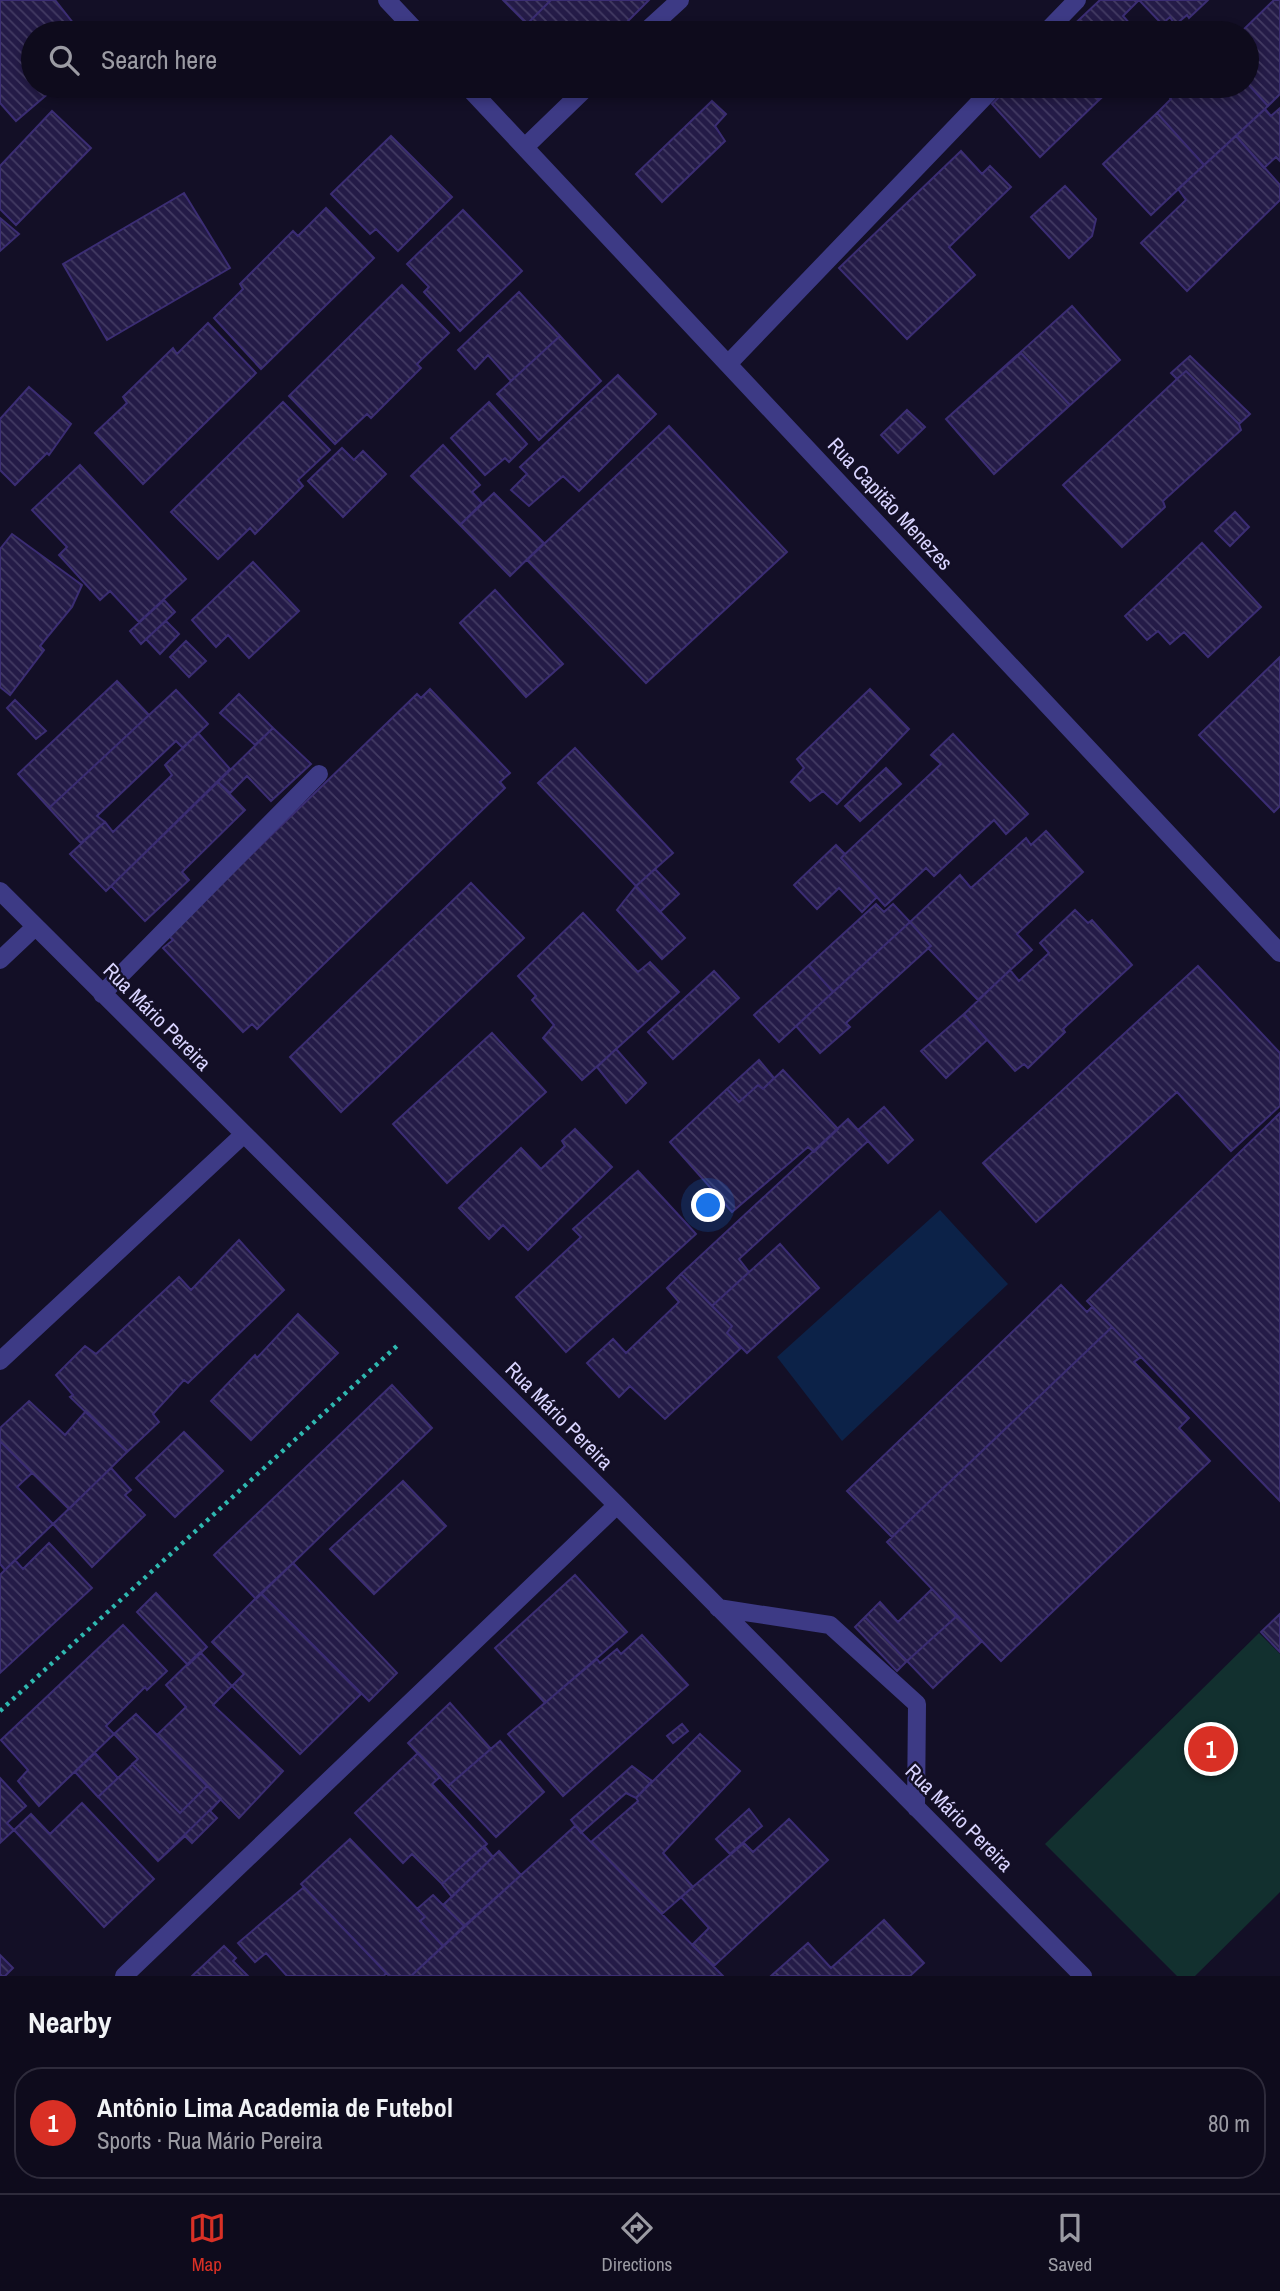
<!DOCTYPE html>
<meta charset="utf-8">
<style>
:root{--surface:#0e0b1c;--page:#171425;--text:#f1f3f6;--muted:#9b9ba3;--line:#2e2b3b;--accent:#d93025}
body{margin:0;font-family:"Archivo Narrow",sans-serif;background:var(--page);color:var(--text)}
.you{position:absolute;left:709px;top:1206px;width:24px;height:24px;margin:-18px;border:5px solid #fff;border-radius:50%;background:#1a73e8;box-shadow:0 0 0 10px #1a73e833}
.badge{display:grid;place-items:center;width:46px;height:46px;border-radius:50%;background:var(--accent);color:#fff;font-size:23px;font-weight:700}
.pin{position:absolute;translate:-50% -50%;border:4px solid #fff;box-shadow:0 2px 7px #0006}
.list{margin:0;padding:0;list-style:none}
h2{display:flex;justify-content:space-between;align-items:center;height:91px;margin:0;padding:0 28px;font-size:30px}
h2 small{font-size:23px;font-weight:400;color:var(--muted)}
.list li{display:grid;grid-template-columns:46px 1fr auto;gap:21px;align-items:center;box-sizing:border-box;height:112px;margin:0 14px 14px;padding:0 14px;border:2px solid var(--line);border-radius:28px}
.list b{display:block;font-size:26px;white-space:nowrap}
.list p{margin:0;font-size:23px;white-space:nowrap;color:var(--muted)}
.list em{font-size:23px;font-style:normal;color:var(--muted)}
.icon{flex:none;width:38px;height:38px;fill:none;stroke:currentColor;stroke-width:2;stroke-linecap:round;stroke-linejoin:round}
.map{position:relative;flex:none;width:1280px;height:1976px;overflow:hidden}
.search{position:absolute;background:var(--surface);box-shadow:0 4px 10px #0003;left:21px;right:21px;top:21px;height:77px;display:flex;align-items:center;gap:18px;box-sizing:border-box;padding:0 24px;border-radius:38px;color:var(--muted);font-size:26px}
.sheet{height:217px;background:var(--surface)}
nav{display:flex;justify-content:space-around;align-items:center;box-sizing:border-box;height:98px;border-top:2px solid var(--line);background:var(--surface);font-size:19px;color:var(--muted)}
nav a{display:grid;justify-items:center;gap:4px}
nav .on{color:var(--accent)}
.map>svg:first-child{display:block}
.garden{fill:#12302f}
.water{fill:#0c2248}
.building{fill:url(#building-back-hatch);stroke:#3b2d73;stroke-width:2}
.lines{fill:none;stroke-linecap:round;stroke-linejoin:round}
.path{stroke:#2fb8b0;stroke-width:4.5;stroke-dasharray:3.5 5;stroke-linecap:butt}
.minor{stroke:#3d3a85;stroke-width:18}
.labels{text-anchor:middle;stroke-width:5;stroke-linejoin:round;paint-order:stroke}
.street-label{font-size:21px;fill:#d9d4ff;stroke:#130f26}
</style>
<div class="map">
<svg width="1280" height="1976" viewBox="0 0 1280 1976">
<defs>
<pattern id="building-back-hatch" width="6" height="6" patternUnits="userSpaceOnUse" patternTransform="scale(1.75)"><rect width="6" height="6" fill="#241b47"/><path d="M-1 5l2 2M0 0l6 6M5-1l2 2" fill="none" stroke="#433b63"/></pattern>
</defs>
<rect width="100%" height="100%" fill="#130f26"/>
<!-- garden -->
<path class="garden" d="M1259,1633L1280,1654V1892L1195,1976H1177L1045,1844Z"/>
<!-- water -->
<path class="water" d="M940,1210L1008,1284L842,1441L777,1357Z"/>
<!-- building -->
<path class="building" d="M0,0H55L81,33H33V86H57L16,121L0,103Z
M503,0H551L527,24Z
M551,0H649L616,33H535L527,24Z
M1100,0H1139L1123,16L1138,33H1065Z
M1139,0H1208L1189,18L1187,15L1175,25L1170,17L1162,24Z
M1274,0H1280V94L1268,106L1247,83V33H1240Z
M1247,83L1268,106L1204,165L1157,113L1171,99L1159,86H1247Z
M1010,86H1086L1099,100L1040,157L992,104Z
M1086,86H1114L1099,100Z
M712,101L726,114L715,126L725,141L662,202L636,174Z
M1280,108V161L1276,157L1264,168L1236,136L1265,109L1271,116Z
M52,111L91,148L16,225L0,209V166Z
M1157,113L1204,165L1151,215L1103,164Z
M391,136L452,197L398,251L376,229L370,234L331,194Z
M1236,136L1280,185V200L1187,291L1141,243L1186,200L1178,189Z
M961,151L982,174L990,166L1011,187L949,247L975,275L907,339L839,268Z
M1065,186L1096,219L1092,236L1069,258L1031,217Z
M184,193L230,268L107,340L63,264Z
M326,208L374,258L261,369L214,318L243,289L240,284L293,231L298,236Z
M463,210L522,271L460,331L424,292L429,287L407,264Z
M0,218L19,234L0,251Z
M402,285L449,333L417,364L421,368L371,418L367,414L335,444L289,396Z
M519,292L560,336L511,381L488,355L475,369L458,350Z
M1072,306L1120,360L994,474L946,419Z
M208,323L256,373L143,484L95,433L127,403L123,397L173,348L177,354Z
M560,336L601,381L539,440L497,394Z
M1021,353L1070,405L994,474L946,419Z
M1190,356L1250,414L1239,424L1186,371L1177,379L1171,373Z
M1190,356L1250,414L1239,424L1241,430L1163,501L1165,507L1122,547L1063,485L1177,379L1171,373Z
M618,375L656,414L579,491L563,476L529,506L511,490L527,474L520,467Z
M29,387L71,424L49,455L47,453L15,485L0,470V419Z
M283,402L330,450L298,480L303,486L255,534L250,528L218,559L171,512Z
M489,402L527,444L509,462L505,458L485,475L451,438Z
M907,410L925,427L898,453L881,435Z
M669,426L787,552L646,683L527,560Z
M443,445L480,485L472,492L482,503L460,525L411,476Z
M342,448L354,460L363,451L386,474L343,517L308,481Z
M80,465L186,579L139,622L110,591L100,600L59,555L67,547L32,510Z
M494,493L544,543L510,576L460,525Z
M1235,512L1249,527L1230,546L1215,531Z
M12,534L82,585L72,607L40,646L44,650L10,695L0,687V549Z
M1202,543L1261,607L1208,657L1184,632L1170,644L1158,631L1147,640L1125,616Z
M253,562L299,611L249,658L228,635L216,647L192,620Z
M495,590L563,664L526,697L460,623Z
M164,600L175,612L141,644L130,631Z
M166,621L179,634L160,654L146,639Z
M186,641L206,661L189,677L170,657Z
M1280,657V806L1274,812L1199,735Z
M117,681L149,715L49,808L18,774Z
M430,689L510,773L500,782L505,788L257,1029L252,1024L243,1032L163,948L173,940L168,935L417,694L421,698Z
M870,689L909,729L837,804L823,791L810,801L791,782L804,768L797,759Z
M176,690L208,724L183,748L176,741L97,816L105,822L81,843L49,808Z
M239,694L273,728L255,745L220,713Z
M15,700L46,731L36,739L7,708Z
M273,728L311,764L271,801L247,776L230,793L218,782Z
M198,733L230,769L106,891L70,854L105,822L113,832L172,775L165,765Z
M953,734L1028,814L1006,834L994,820L934,876L926,868L885,906L841,858L941,764L931,755Z
M575,748L673,853L636,886L538,783Z
M886,768L901,784L860,821L845,806Z
M218,782L245,810L182,872L189,880L145,921L111,886Z
M1046,831L1083,872L1017,934L1032,950L978,1000L928,948L931,946L910,922L960,875L971,888L1026,838L1031,845Z
M836,845L845,854L841,858L877,897L862,912L839,888L817,909L794,885Z
M655,869L679,894L660,912L636,886Z
M471,883L524,938L341,1112L290,1057Z
M636,886L685,938L662,959L617,910Z
M876,904L884,912L893,904L910,922L833,992L809,965Z
M1075,910L1088,923L1092,920L1132,965L1063,1029L1065,1032L1028,1068L1024,1064L1015,1071L964,1014L1010,970L1019,981L1049,953L1040,943Z
M583,913L638,972L650,962L679,992L582,1080L543,1038L554,1025L532,1000L536,996L518,976Z
M910,922L931,946L846,1023L850,1027L820,1053L796,1026Z
M809,965L833,992L779,1042L754,1015Z
M1198,966L1280,1053V1106L1231,1151L1177,1092L1036,1222L983,1163Z
M714,971L739,998L673,1059L648,1032Z
M964,1014L987,1040L946,1078L921,1051Z
M492,1033L546,1092L447,1183L393,1124Z
M616,1049L646,1083L626,1103L597,1067Z
M759,1060L774,1078L763,1089L758,1085L739,1102L727,1089Z
M783,1070L838,1129L814,1152L808,1147L732,1212L670,1142L727,1089L739,1102L758,1085L763,1089Z
M884,1107L913,1140L888,1163L858,1130Z
M1280,1113V1501L1087,1301Z
M848,1119L868,1141L739,1259L749,1272L712,1306L681,1274Z
M575,1129L612,1167L528,1250L503,1225L489,1239L459,1208L521,1148L541,1169L565,1146L562,1141Z
M638,1171L696,1234L566,1352L516,1297L581,1237L573,1229Z
M239,1240L284,1290L188,1383L184,1380L153,1414L159,1422L127,1452L70,1397L73,1395L56,1375L85,1346L96,1354L179,1277L191,1290Z
M780,1244L819,1288L747,1353L727,1333L732,1326L712,1306Z
M681,1274L732,1326L727,1333L741,1348L665,1419L630,1386L619,1397L587,1363L613,1339L626,1353L679,1302L667,1288Z
M1061,1285L1087,1312L1092,1307L1112,1327L892,1537L847,1491Z
M298,1314L338,1353L251,1440L211,1401L255,1355L257,1358Z
M1112,1327L1141,1357L1134,1362L1189,1418L1179,1428L1210,1461L1001,1661L887,1542Z
M392,1385L432,1428L256,1599L214,1555Z
M29,1401L65,1435L86,1411L127,1452L69,1509L0,1441V1428Z
M184,1432L223,1471L175,1517L136,1478Z
M0,1441L32,1473L17,1487L53,1524L5,1570L0,1564Z
M111,1468L131,1490L125,1495L145,1515L92,1567L53,1524Z
M403,1481L446,1526L374,1594L330,1549Z
M49,1543L92,1588L0,1673V1575L15,1560L23,1569Z
M293,1563L397,1673L369,1701L261,1593Z
M575,1575L627,1632L545,1703L495,1648Z
M932,1589L957,1616L907,1661L865,1617L880,1602L898,1622Z
M156,1593L207,1647L188,1665L137,1612Z
M261,1593L361,1694L300,1754L232,1686L244,1674L212,1642Z
M1280,1614V1652L1261,1632Z
M957,1616L982,1641L933,1688L907,1661Z
M865,1617L907,1661L897,1671L855,1627Z
M123,1625L167,1671L147,1690L145,1687L106,1726L114,1734L39,1806L18,1781L28,1770L1,1740Z
M642,1635L688,1685L563,1796L508,1734L597,1659L600,1663L617,1649L621,1654Z
M200,1652L232,1686L213,1705L283,1771L239,1818L157,1735L186,1707L166,1685Z
M450,1703L491,1749L448,1786L408,1743Z
M136,1714L221,1799L158,1861L75,1772L95,1753L118,1778L138,1759L114,1734Z
M136,1714L221,1799L210,1811L217,1818L192,1843L185,1836L158,1861L75,1772L95,1753L118,1778L138,1759L114,1734Z
M136,1714L207,1786L180,1813L132,1764L138,1759L114,1734Z
M682,1724L688,1731L673,1743L667,1736Z
M700,1734L740,1771L663,1853L693,1887L662,1914L591,1842L638,1801L636,1798Z
M500,1741L544,1792L496,1837L448,1786Z
M95,1753L118,1778L98,1797L75,1772Z
M418,1753L440,1777L432,1784L487,1844L442,1884L412,1854L403,1863L355,1813Z
M632,1766L652,1781L636,1798L626,1793L581,1833L571,1820Z
M0,1778L26,1806L7,1823L14,1830L0,1843Z
M82,1803L154,1879L104,1927L14,1830L31,1814L50,1834Z
M749,1809L762,1826L730,1854L716,1839Z
M789,1819L828,1860L714,1966L692,1945L709,1928L681,1897L744,1843L753,1852Z
M575,1826L723,1976H411L521,1875Z
M350,1839L425,1917L420,1921L443,1946L411,1976H389L301,1884Z
M484,1846L493,1857L452,1897L442,1884Z
M499,1851L521,1875L464,1926L443,1905Z
M304,1887L386,1973L384,1976H287L266,1953L255,1962L238,1943Z
M433,1895L464,1926L443,1946L420,1921L425,1917L417,1909Z
M884,1920L924,1963L910,1976H771L808,1943L831,1968Z
M224,1946L236,1958L233,1961L248,1976H192Z
M0,1955L13,1968L5,1976H0Z"/>
<g class="lines">
<!-- path -->
<path class="path" d="M0,1711L399,1344"/>
<!-- minor -->
<path class="minor" d="M387,0L418,33
M644,33L680,0
M1045,33L1077,0
M467,86L1280,953
M525,147L588,86
M728,364L995,86
M0,891L617,1505L1083,1976
M0,960L35,927
M102,994L319,774
M0,1361L243,1135
M718,1608L830,1625L917,1704L916,1808
M124,1976L617,1505"/>
</g>
<g class="labels">
<!-- street labels -->
<g class="street-label">
<text transform="translate(890 504) rotate(47)" y="7">Rua Capitão Menezes</text>
<text transform="translate(157 1017) rotate(45)" y="7">Rua Mário Pereira</text>
<text transform="translate(559 1416) rotate(45)" y="7">Rua Mário Pereira</text>
<text transform="translate(959 1818) rotate(45)" y="7">Rua Mário Pereira</text>
</g>
</g>
</svg>
<div class="you"></div>
<div class="pin badge" style="left:1211px;top:1749px">1</div>
<div class="search"><svg class="icon" aria-label="search" viewBox="0 0 24 24"><circle cx="10" cy="10" r="6"/><path d="M15 15l6 6"/></svg>Search here</div>
</div>
<section class="sheet">
<h2>Nearby<small></small></h2>
<ul class="list">
<li><span class="badge">1</span><div><b>Antônio Lima Academia de Futebol</b><p>Sports · Rua Mário Pereira</p></div><em>80 m</em></li>
</ul>
</section>
<nav>
<a class="on"><svg class="icon" aria-label="map" viewBox="0 0 24 24"><path d="M3 6l6-2 6 2 6-2v14l-6 2-6-2-6 2zM9 4v14M15 6v14"/></svg>Map</a>
<a><svg class="icon" aria-label="directions" viewBox="0 0 24 24"><path d="M12 3l9 9-9 9-9-9zM9 14v-3h6M13 9l2 2-2 2"/></svg>Directions</a>
<a><svg class="icon" aria-label="saved" viewBox="0 0 24 24"><path d="M7 4h10v16l-5-4-5 4z"/></svg>Saved</a>
</nav>
